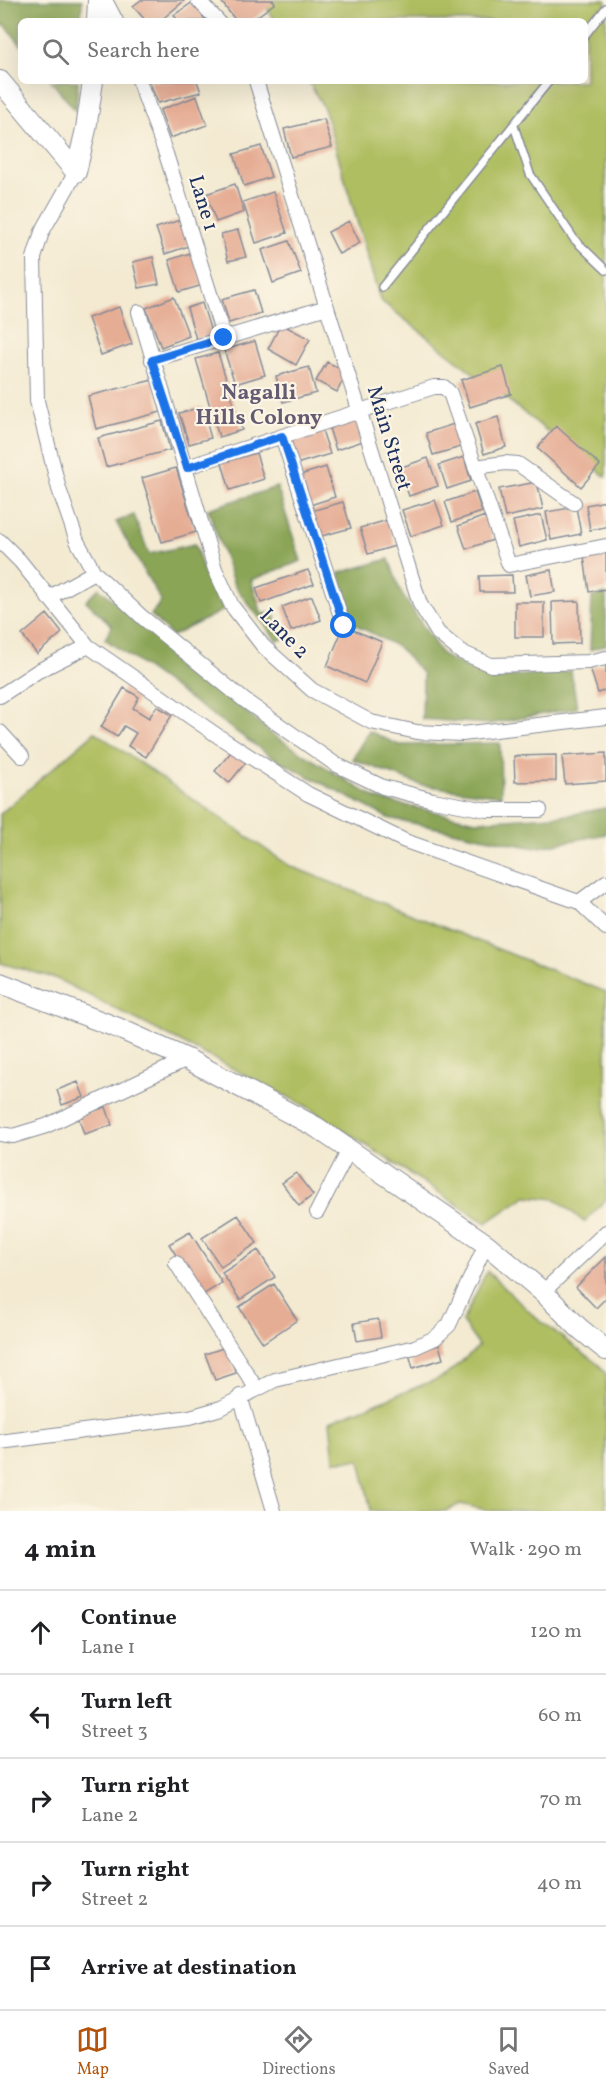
<!DOCTYPE html>
<meta charset="utf-8">
<style>
:root{--surface:#fff;--page:#f6f6f6;--text:#202124;--muted:#757577;--line:#e0e0e0;--accent:#b45309}
body{margin:0;font-family:Vollkorn,serif;background:var(--page);color:var(--text)}
.stop{position:absolute;width:18px;height:18px;margin:-14px;border:4px solid #1a73e8;border-radius:50%;background:#fff}
.stop.end{background:#1a73e8;border-color:#fff;box-shadow:0 2px 6px #0008}
.list{margin:0;padding:0;list-style:none}
h2{display:flex;justify-content:space-between;align-items:center;height:78px;margin:0;padding:0 24px;font-size:26px}
h2 small{font-size:20px;font-weight:400;color:var(--muted)}
.list li{display:grid;grid-template-columns:39px 1fr auto;gap:18px;align-items:center;box-sizing:border-box;height:84px;padding:0 24px;border-top:2px solid var(--line)}
.list b{display:block;font-size:22px;white-space:nowrap}
.list p{margin:0;font-size:20px;white-space:nowrap;color:var(--muted)}
.list em{font-size:20px;font-style:normal;color:var(--muted)}
.icon{flex:none;width:33px;height:33px;fill:none;stroke:currentColor;stroke-width:2;stroke-linecap:round;stroke-linejoin:round}
.map{position:relative;flex:none;width:606px;height:1511px;overflow:hidden}
.search{position:absolute;background:var(--surface);box-shadow:0 6px 24px #0002;left:18px;right:18px;top:18px;height:66px;display:flex;align-items:center;gap:15px;box-sizing:border-box;padding:0 21px;border-radius:9px;color:var(--muted);font-size:22px}
.sheet{height:498px;background:var(--surface)}
nav{display:flex;justify-content:space-around;align-items:center;box-sizing:border-box;height:84px;border-top:2px solid var(--line);background:var(--surface);font-size:16px;color:var(--muted)}
nav a{display:grid;justify-items:center;gap:3px}
nav .on{color:var(--accent)}
.map>svg:first-child{display:block}
.green{fill:#afbe60;stroke:#65765f;stroke-width:1.5}
.forest{fill:#8ba556;stroke:#536a5a;stroke-width:1.5}
.building{fill:#e6ad95}
.lines{fill:none;stroke-linecap:round;stroke-linejoin:round}
.lane-casing{stroke:#878c98;stroke-width:10}
.street-casing{stroke:#878c98;stroke-width:16}
.secondary-casing{stroke:#878c98;stroke-width:22}
.lane{stroke:#fff;stroke-width:7}
.street{stroke:#fff;stroke-width:14}
.secondary{stroke:#fff;stroke-width:20}
.route{stroke:#1a73e8;stroke-width:8}
.labels{text-anchor:middle;stroke-width:4.5;stroke-linejoin:round;paint-order:stroke}
.street-label{font-size:21px;fill:#1b2f5e;stroke:#fcf5e5}
.neighbourhood-label{font-size:22px;font-weight:bold;fill:#625b71;stroke:#fcf5e5}
</style>
<div class="map">
<svg width="606" height="1511" viewBox="0 0 606 1511">
<rect width="100%" height="100%" fill="#fcf5e5"/>
<filter id="ink" filterUnits="userSpaceOnUse"><feTurbulence type="fractalNoise" baseFrequency=".0167" numOctaves="2"/><feDisplacementMap in="SourceGraphic" scale="12" xChannelSelector="R" yChannelSelector="G"/><feConvolveMatrix kernelMatrix="1 2 1 2 8 2 1 2 1" color-interpolation-filters="sRGB"/></filter>
<filter id="wash" filterUnits="userSpaceOnUse"><feTurbulence type="fractalNoise" baseFrequency=".008" numOctaves="4" result="noise"/><feDisplacementMap in="SourceGraphic" scale="24" xChannelSelector="R" yChannelSelector="G"/><feGaussianBlur stdDeviation="1.35" result="paint"/><feColorMatrix in="noise" values="0 0 0 0 0 0 0 0 0 0 0 0 0 0 0 0 0 1.4 0 .05"/><feComposite in="paint" operator="in"/></filter>
<g filter="url(#wash)">
<rect width="100%" height="100%" fill="#f3ead1"/>
<!-- green -->
<path class="green" d="M263,0H606V477L380,300L324,108L308,81H585V21H274Z
M95,732L290,866L606,992V1200L584,1222L556,1199L526,1196L486,1223L306,1106L55,978L0,963V814Z
M487,1271L535,1317L599,1365L606,1374V1511H492L460,1504L446,1511H371L360,1460L334,1461L330,1421L445,1376L479,1346L462,1322Z"/>
<!-- forest -->
<path class="forest" d="M0,0H82L81,21H21V45L6,26L0,24Z
M51,81H78L76,111Z
M277,487L301,561L251,580L262,614L273,613L285,638L277,641L234,585L208,509Z
M134,515L149,554L195,544L206,579L224,610L172,636L151,615L161,601L116,522Z
M389,559L401,593L443,656L490,678L571,671L577,708L489,724L422,719L423,674L398,647L354,624L339,573Z
M99,588L276,737L377,799L476,821L569,815L606,808V834L535,848L388,818L272,757L105,639L112,626L86,601Z
M606,594V645L590,650L592,597Z
M369,731L399,745L500,743L501,796L421,785L352,759Z"/>
<g id="blocks">
<!-- building -->
<path class="building" d="M141,0H185L160,21H146L133,6Z
M220,0H273L275,3L251,21H236Z
M193,2L206,21H178L174,15Z
M149,81H197L201,92L158,103Z
M197,96L207,125L170,138L160,110Z
M324,119L332,147L291,157L284,129Z
M261,146L271,177L244,186L234,154Z
M235,184L244,212L216,222L206,194Z
M273,192L287,233L256,243L243,202Z
M180,220L189,246L165,254L156,228Z
M349,221L360,243L339,254L328,232Z
M238,230L246,257L228,261L221,234Z
M289,241L301,273L273,283L262,250Z
M193,252L203,285L179,292L169,260Z
M153,257L159,284L139,288L133,262Z
M254,290L261,313L229,323L222,299Z
M174,297L189,336L161,347L146,308Z
M202,303L212,335L196,339L187,308Z
M119,307L132,344L101,355L88,318Z
M281,324L310,339L296,365L268,349Z
M255,341L265,375L235,384L224,350Z
M218,353L242,430L219,437L196,359Z
M327,362L347,372L337,392L316,381Z
M309,367L316,393L283,402L276,376Z
M503,367L511,394L470,407L461,380Z
M153,380L161,412L96,429L88,396Z
M202,407L211,438L189,444L179,413Z
M498,417L506,447L484,454L475,424Z
M356,419L363,441L336,450L329,428Z
M162,421L170,450L106,467L98,438Z
M454,424L461,447L433,455L426,433Z
M556,426L600,465L581,487L537,448Z
M322,430L330,454L296,464L289,441Z
M256,453L264,479L230,490L222,463Z
M464,457L471,481L447,489L439,465Z
M428,458L438,486L409,496L399,468Z
M326,467L335,497L307,506L297,476Z
M176,468L196,532L162,542L142,478Z
M537,482L543,509L505,517L499,489Z
M475,492L482,512L452,522L445,502Z
M435,500L444,525L411,536L402,510Z
M606,501V527L590,530L586,505Z
M343,502L351,528L318,537L311,511Z
M576,507L581,534L551,540L546,512Z
M541,515L547,540L519,547L513,521Z
M485,516L493,540L466,549L458,526Z
M388,520L395,546L368,554L360,528Z
M606,552V589L589,592L584,556Z
M308,570L314,584L261,603L256,588Z
M551,570L555,592L530,596L526,575Z
M512,575L513,592H480L479,576Z
M312,596L321,620L291,631L282,607Z
M579,601L580,643L553,644L552,602Z
M515,602H544V637H515Z
M47,614L62,633L37,654L22,635Z
M344,626L382,642L365,683L327,666Z
M606,663V690L598,693L590,668Z
M124,688L139,697L133,708L149,718L157,706L172,715L146,757L128,746L136,733L124,726L117,737L101,727Z
M237,745L251,756L229,783L215,771Z
M606,753V781L565,784L562,756Z
M556,755V781L515,782L514,756Z
M78,1082L84,1097L62,1105L57,1090Z
M106,1107L112,1125L84,1134L78,1116Z
M296,1173L313,1195L299,1206L282,1183Z
M238,1215L257,1243L221,1267L202,1238Z
M190,1232L222,1283L201,1296L169,1244Z
M258,1250L275,1277L240,1300L222,1273Z
M606,1257V1298L596,1308L576,1287Z
M274,1284L297,1320L263,1343L239,1307Z
M378,1319L381,1337L357,1341L354,1323Z
M439,1345L443,1359L413,1368L409,1354Z
M226,1347L236,1373L215,1380L205,1354Z"/>
</g>
</g>
<g filter="url(#ink)">
<use href="#blocks" fill-opacity="0" stroke="#878c98" stroke-width="1.5"/>
<g class="lines">
<!-- lane casing -->
<g class="lane-casing">
<path id="lane" d="M585,35L606,8
M514,126L530,174L574,239L606,270
M382,287L549,81"/>
</g>
<!-- street casing -->
<g class="street-casing">
<path id="street" d="M105,0L116,21
M198,0L218,21
M139,81L166,154L224,338
M256,81L420,604L438,633L461,652L491,665L588,662L606,658
M76,172L42,232L34,258L37,401L59,489L77,541L94,572L142,617L244,700L335,764L383,787L433,800L487,810H540
M139,312L215,569L232,606L263,646L312,690L371,722L417,732L462,734L606,717
M152,360L327,307
M282,436L344,626
M187,467L434,387H444L450,393L509,565L606,546
M475,467L505,463L518,464L574,503
M0,541L20,561L88,646L218,736L308,794L405,841L579,902L606,928
M48,598L94,572
M0,696L38,671L88,646
M0,732L22,756
M579,902L606,882
M0,1134L13,1136L46,1126L187,1059
M317,1212L349,1150
M176,1263L256,1388
M543,1292L606,1232
M240,1396L274,1511
M0,1442L190,1417L221,1408L275,1380L415,1347L435,1338L449,1325L486,1244"/>
</g>
<!-- secondary casing -->
<g class="secondary-casing">
<path id="secondary" d="M97,21L98,0
M0,81L76,172
M76,172L86,129L93,81
M0,983L118,1028L187,1059L316,1127L486,1244L543,1292L579,1328L606,1350"/>
</g>
<!-- lane -->
<use href="#lane" class="lane"/>
<!-- street -->
<use href="#street" class="street"/>
<!-- secondary -->
<use href="#secondary" class="secondary"/>
</g>
</g>
<g class="lines" filter="url(#ink)">
<!-- route -->
<path class="route" d="M224,338L152,360L187,468L282,436L344,626"/>
</g>
<g class="labels">
<!-- street labels -->
<g class="street-label">
<text transform="translate(204 203) rotate(73)" y="7">Lane 1</text>
<text transform="translate(390 438) rotate(73)" y="7">Main Street</text>
<text transform="translate(285 633) rotate(46)" y="7">Lane 2</text>
</g>
<!-- neighbourhood labels -->
<g class="neighbourhood-label">
<text x="259" y="399">Nagalli<tspan x="259" dy="25">Hills Colony</tspan></text>
</g>
</g>
</svg>
<div class="stop" style="left:344px;top:626px"></div>
<div class="stop end" style="left:224px;top:338px"></div>
<div class="search"><svg class="icon" aria-label="search" viewBox="0 0 24 24"><circle cx="10" cy="10" r="6"/><path d="M15 15l6 6"/></svg>Search here</div>
</div>
<section class="sheet">
<h2>4 min<small>Walk · 290 m</small></h2>
<ul class="list">
<li><svg class="icon" aria-label="ahead" viewBox="0 0 24 24"><path d="M12 20V5M6 11l6-6 6 6"/></svg><div><b>Continue</b><p>Lane 1</p></div><em>120 m</em></li>
<li><svg class="icon" aria-label="left" viewBox="0 0 24 24"><path d="M17 20v-9H6M10 6l-5 5 5 5"/></svg><div><b>Turn left</b><p>Street 3</p></div><em>60 m</em></li>
<li><svg class="icon" aria-label="right" viewBox="0 0 24 24"><path d="M7 20v-9h11M14 6l5 5-5 5"/></svg><div><b>Turn right</b><p>Lane 2</p></div><em>70 m</em></li>
<li><svg class="icon" aria-label="right" viewBox="0 0 24 24"><path d="M7 20v-9h11M14 6l5 5-5 5"/></svg><div><b>Turn right</b><p>Street 2</p></div><em>40 m</em></li>
<li><svg class="icon" aria-label="arrive" viewBox="0 0 24 24"><path d="M6 21V4h12l-3 4 3 4H6"/></svg><div><b>Arrive at destination</b></div></li>
</ul>
</section>
<nav>
<a class="on"><svg class="icon" aria-label="map" viewBox="0 0 24 24"><path d="M3 6l6-2 6 2 6-2v14l-6 2-6-2-6 2zM9 4v14M15 6v14"/></svg>Map</a>
<a><svg class="icon" aria-label="directions" viewBox="0 0 24 24"><path d="M12 3l9 9-9 9-9-9zM9 14v-3h6M13 9l2 2-2 2"/></svg>Directions</a>
<a><svg class="icon" aria-label="saved" viewBox="0 0 24 24"><path d="M7 4h10v16l-5-4-5 4z"/></svg>Saved</a>
</nav>
